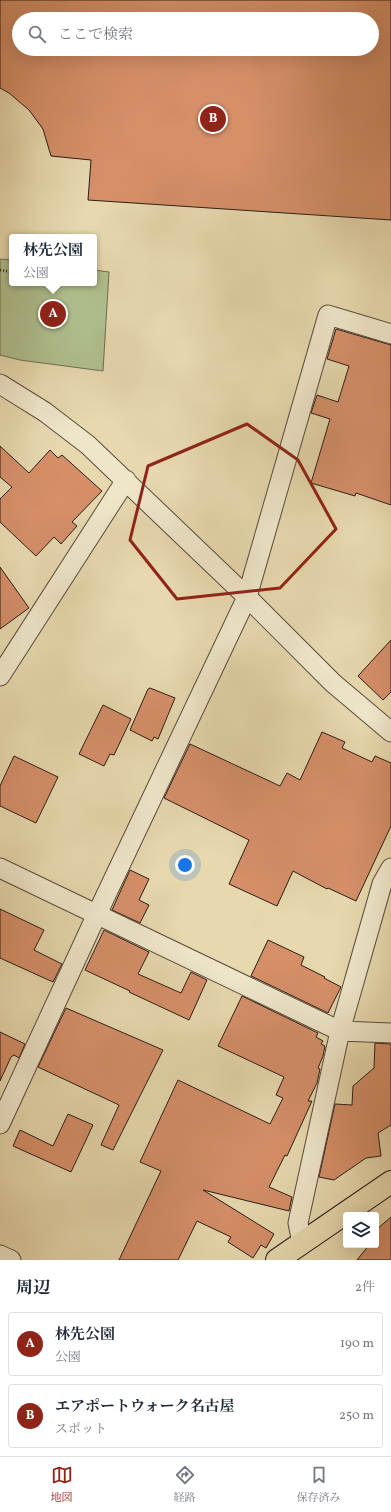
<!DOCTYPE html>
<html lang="ja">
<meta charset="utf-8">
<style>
:root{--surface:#fff;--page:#f2f2f3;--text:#1f2937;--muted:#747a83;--line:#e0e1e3;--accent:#8f2418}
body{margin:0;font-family:Vollkorn,"Noto Serif JP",serif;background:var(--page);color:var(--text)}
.controls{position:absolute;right:12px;bottom:12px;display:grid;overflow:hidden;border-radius:4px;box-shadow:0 4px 16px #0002}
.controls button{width:36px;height:36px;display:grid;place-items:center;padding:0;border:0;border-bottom:1px solid var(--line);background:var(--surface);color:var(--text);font:20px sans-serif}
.you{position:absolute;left:185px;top:865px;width:14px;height:14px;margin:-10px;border:3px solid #fff;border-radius:50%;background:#1a73e8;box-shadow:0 0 0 6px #1a73e833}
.badge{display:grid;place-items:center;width:26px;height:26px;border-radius:50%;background:var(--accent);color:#fff;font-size:13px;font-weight:700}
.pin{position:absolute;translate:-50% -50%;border:2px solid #fff;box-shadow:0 1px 4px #0006}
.popup{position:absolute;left:9px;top:234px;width:88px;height:52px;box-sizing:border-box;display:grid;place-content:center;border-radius:4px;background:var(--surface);filter:drop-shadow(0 1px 3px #0005);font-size:13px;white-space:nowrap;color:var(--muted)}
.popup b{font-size:15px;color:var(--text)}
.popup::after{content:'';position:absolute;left:50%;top:100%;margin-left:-8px;border:8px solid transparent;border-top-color:var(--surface)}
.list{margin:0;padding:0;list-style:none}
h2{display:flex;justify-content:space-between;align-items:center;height:52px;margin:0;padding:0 16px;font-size:17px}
h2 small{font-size:13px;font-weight:400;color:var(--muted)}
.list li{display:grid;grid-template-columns:26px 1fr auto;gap:12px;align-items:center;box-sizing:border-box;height:64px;margin:0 8px 8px;padding:0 8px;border:1px solid var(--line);border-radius:4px}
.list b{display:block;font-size:15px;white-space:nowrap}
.list p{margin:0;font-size:13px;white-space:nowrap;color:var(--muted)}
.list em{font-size:13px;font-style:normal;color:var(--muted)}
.icon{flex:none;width:22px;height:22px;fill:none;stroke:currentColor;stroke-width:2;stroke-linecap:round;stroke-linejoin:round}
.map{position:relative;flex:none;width:391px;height:1260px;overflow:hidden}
.search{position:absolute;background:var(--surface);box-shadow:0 4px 16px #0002;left:12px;right:12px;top:12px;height:44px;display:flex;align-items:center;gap:10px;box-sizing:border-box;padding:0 14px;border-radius:22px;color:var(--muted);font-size:15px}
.sheet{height:196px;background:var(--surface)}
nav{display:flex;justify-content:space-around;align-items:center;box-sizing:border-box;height:56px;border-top:1px solid var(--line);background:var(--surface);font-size:11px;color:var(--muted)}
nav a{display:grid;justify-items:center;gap:2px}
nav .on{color:var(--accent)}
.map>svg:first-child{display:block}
.green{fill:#b0c08f;stroke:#6c6e54}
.building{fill:#d58f69;stroke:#291d19;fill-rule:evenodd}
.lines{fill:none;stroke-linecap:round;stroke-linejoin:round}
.minor-casing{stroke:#584c3e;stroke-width:21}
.major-casing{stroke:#291d19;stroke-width:24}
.path{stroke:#291d19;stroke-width:2.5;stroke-dasharray:1 2;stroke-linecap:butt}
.minor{stroke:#efe6ca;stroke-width:19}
.major{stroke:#e7d8ae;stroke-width:22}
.marked{fill:none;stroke:#8f2418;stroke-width:3;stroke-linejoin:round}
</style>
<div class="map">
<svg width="391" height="1260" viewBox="0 0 391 1260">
<rect width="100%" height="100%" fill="#e7d8ae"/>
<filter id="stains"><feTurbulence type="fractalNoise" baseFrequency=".005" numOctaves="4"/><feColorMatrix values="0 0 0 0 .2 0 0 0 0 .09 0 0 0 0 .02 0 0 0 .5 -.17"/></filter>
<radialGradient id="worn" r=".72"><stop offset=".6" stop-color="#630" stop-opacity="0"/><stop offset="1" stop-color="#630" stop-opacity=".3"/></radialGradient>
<!-- green -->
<path class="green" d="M0,259L12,260V283H94V270L109,272L103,371L20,360L0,355Z"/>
<!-- building -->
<path class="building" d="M0,0H391V220L88,200L91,160L51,156L43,129L29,110L9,93L0,88ZM19,19H372V49H19Z
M336,329L391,345V505L356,493L355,496L311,483L330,419L311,413L317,395L338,402L349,366L327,359Z
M0,446L29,473L50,450L58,458L62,455L102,491L72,522L77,526L61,544L54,537L36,556L0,522V499L12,487L0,477Z
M0,567L29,608L0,629Z
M391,640V692L383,700L358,676Z
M150,688L175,698L158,739L154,737L152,741L130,730L148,689Z
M103,705L131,719L114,755L110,754L104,766L79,754Z
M322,732L345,742L342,748L372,762L375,756L391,763V826L356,901L328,888L327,889L293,871L277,906L229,884L249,840L164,798L190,744L280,786L287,773L300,780Z
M14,756L58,777L36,823L0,806V786Z
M130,870L149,879L139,900L149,905L140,923L112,910Z
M0,909L44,930L34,950L62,964L53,982L0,958Z
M104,930L149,952L138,974L181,993L191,972L207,980L189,1020L129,992L130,991L85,970Z
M268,940L304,957L301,965L325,977L324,978L341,987L328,1013L251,976Z
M242,996L318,1033L316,1037L323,1041L321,1044L325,1046L323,1056L318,1068L320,1069L317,1083L308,1101H312L287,1156L285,1155L269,1187L292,1197L289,1211L203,1190L274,1234L266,1248L261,1245L253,1258L228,1242L231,1237L197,1221L178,1260H119L160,1173L161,1171L140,1162L178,1080L270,1124L283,1098L276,1095L284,1077L218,1046Z
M66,1008L163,1050L113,1150L101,1145L119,1105L38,1067Z
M0,1032L25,1044L19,1058L14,1055L11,1057L0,1081Z
M375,1043L391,1044V1125L378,1133L381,1156L366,1158L334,1180L319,1177L335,1104L352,1105L353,1086L374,1068Z
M68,1114L93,1125L71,1172L13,1146L20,1130L53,1146Z
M391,1217V1260H357L369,1245H376V1230Z"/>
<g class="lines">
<!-- minor casing -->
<g class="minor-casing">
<path id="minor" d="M0,384L45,412L88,445L247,597L333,683L391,732
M0,676L126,480
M0,868L340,1031L391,1033
M0,1124L97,914L247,597L328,315L391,334
M302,1243L298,1223L340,1031L382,884L391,868
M0,1255L11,1260"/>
</g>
<!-- major casing -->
<g class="major-casing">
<path id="major" d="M277,1260L391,1182"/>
</g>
<!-- path -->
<path class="path" d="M0,270L12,272"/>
<!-- minor -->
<use href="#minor" class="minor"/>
<!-- major -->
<use href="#major" class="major"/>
</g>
<!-- marked area -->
<path class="marked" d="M247,424L298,460L336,529L280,588L177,599L130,540L148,466Z"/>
<rect width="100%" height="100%" filter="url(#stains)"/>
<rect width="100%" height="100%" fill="url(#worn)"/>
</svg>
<div class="controls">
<button><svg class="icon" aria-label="layers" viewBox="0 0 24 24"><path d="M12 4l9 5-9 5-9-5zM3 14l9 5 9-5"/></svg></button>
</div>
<div class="you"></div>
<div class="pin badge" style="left:53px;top:314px">A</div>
<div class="popup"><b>林先公園</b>公園</div>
<div class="pin badge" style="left:213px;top:119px">B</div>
<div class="search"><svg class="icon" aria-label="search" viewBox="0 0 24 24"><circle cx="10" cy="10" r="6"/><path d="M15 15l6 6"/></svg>ここで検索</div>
</div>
<section class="sheet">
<h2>周辺<small>2件</small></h2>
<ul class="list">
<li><span class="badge">A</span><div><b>林先公園</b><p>公園</p></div><em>190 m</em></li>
<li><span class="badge">B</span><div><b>エアポートウォーク名古屋</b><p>スポット</p></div><em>250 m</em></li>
</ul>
</section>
<nav>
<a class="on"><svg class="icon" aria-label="map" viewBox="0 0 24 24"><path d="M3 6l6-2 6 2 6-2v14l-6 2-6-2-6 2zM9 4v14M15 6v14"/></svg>地図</a>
<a><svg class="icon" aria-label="directions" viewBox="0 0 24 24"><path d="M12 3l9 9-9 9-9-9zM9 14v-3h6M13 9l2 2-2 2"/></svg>経路</a>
<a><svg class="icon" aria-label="saved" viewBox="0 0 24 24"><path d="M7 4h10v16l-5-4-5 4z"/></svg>保存済み</a>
</nav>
